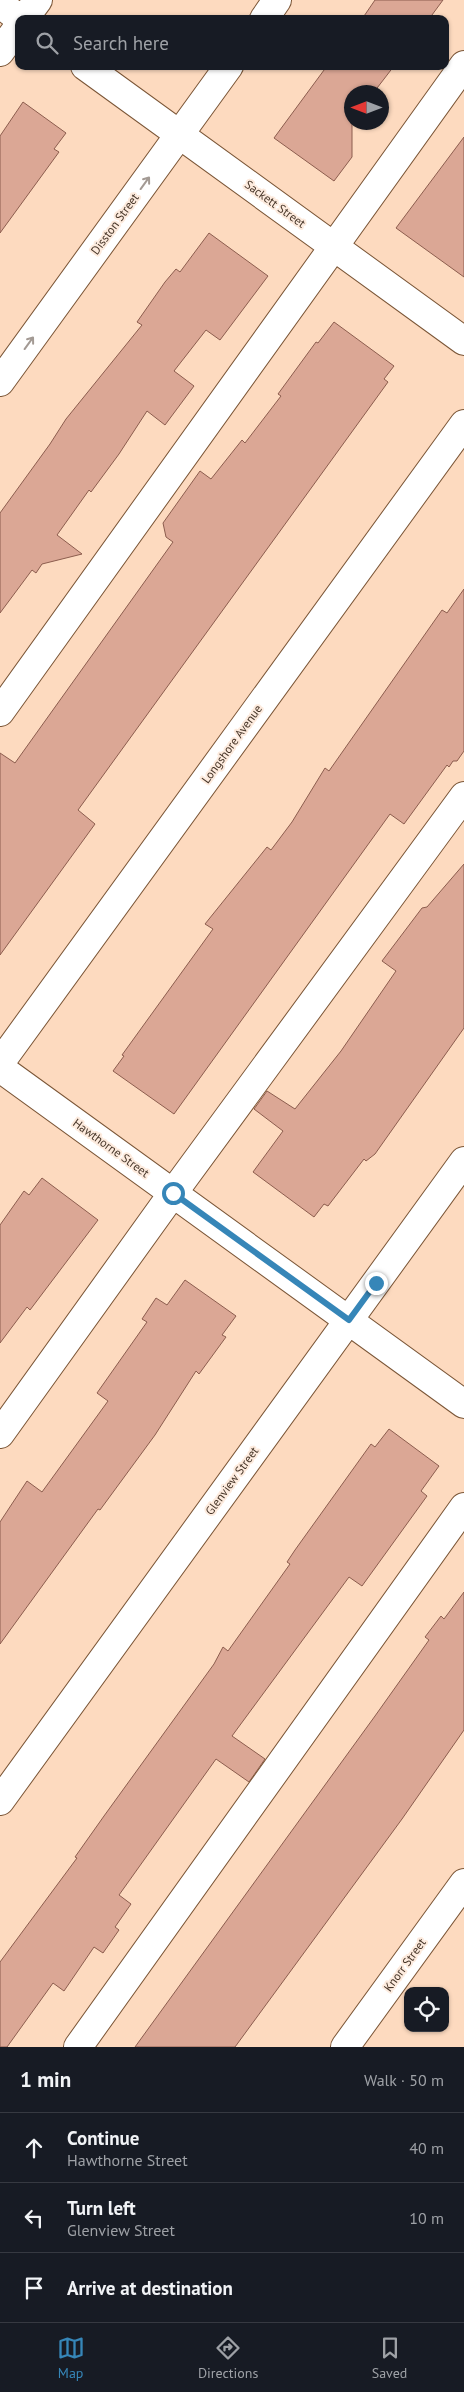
<!DOCTYPE html>
<meta charset="utf-8">
<style>
:root{--surface:#171b24;--page:#20242c;--text:#f1f3f6;--muted:#9ea1a6;--line:#363941;--accent:#3686b8}
body{margin:0;font-family:"PT Sans",sans-serif;background:var(--page);color:var(--text)}
.controls{position:absolute;right:15px;bottom:15px;display:grid;overflow:hidden;border-radius:10px;box-shadow:0 1px 4px #0004}
.controls button{width:45px;height:45px;display:grid;place-items:center;padding:0;border:0;border-bottom:1px solid var(--line);background:var(--surface);color:var(--text);font:25px sans-serif}
.compass{position:absolute;left:344px;top:85px;width:45px;height:45px;border-radius:50%;background:var(--surface);box-shadow:0 1px 4px #0004;rotate:270deg}
.stop{position:absolute;width:15px;height:15px;margin:-11px;border:4px solid #3686b8;border-radius:50%;background:#fff}
.stop.end{background:#3686b8;border-color:#fff;box-shadow:0 1px 5px #0008}
.list{margin:0;padding:0;list-style:none}
h2{display:flex;justify-content:space-between;align-items:center;height:65px;margin:0;padding:0 20px;font-size:21px}
h2 small{font-size:16px;font-weight:400;color:var(--muted)}
.list li{display:grid;grid-template-columns:32px 1fr auto;gap:15px;align-items:center;box-sizing:border-box;height:70px;padding:0 20px;border-top:1px solid var(--line)}
.list b{display:block;font-size:19px;white-space:nowrap}
.list p{margin:0;font-size:16px;white-space:nowrap;color:var(--muted)}
.list em{font-size:16px;font-style:normal;color:var(--muted)}
.icon{flex:none;width:28px;height:28px;fill:none;stroke:currentColor;stroke-width:2;stroke-linecap:round;stroke-linejoin:round}
.map{position:relative;flex:none;width:464px;height:2047px;overflow:hidden}
.search{position:absolute;background:var(--surface);box-shadow:0 1px 4px #0004;left:15px;right:15px;top:15px;height:55px;display:flex;align-items:center;gap:12px;box-sizing:border-box;padding:0 18px;border-radius:10px;color:var(--muted);font-size:19px}
.sheet{height:275px;background:var(--surface)}
nav{display:flex;justify-content:space-around;align-items:center;box-sizing:border-box;height:70px;border-top:1px solid var(--line);background:var(--surface);font-size:14px;color:var(--muted)}
nav a{display:grid;justify-items:center;gap:2px}
nav .on{color:var(--accent)}
.map>svg:first-child{display:block}
.building{fill:#dba795;stroke:#8c5d4e}
.lines{fill:none;stroke-linecap:round;stroke-linejoin:round}
.minor-casing{stroke:#7a5536;stroke-width:30}
.minor{stroke:#fff;stroke-width:28}
.oneway{stroke:#a39a94}
.route{stroke:#3686b8;stroke-width:6}
.labels{text-anchor:middle;stroke-width:4;stroke-linejoin:round;paint-order:stroke}
.street-label{font-size:12px;fill:#473629;stroke:#fdebde}
</style>
<div class="map">
<svg width="464" height="2047" viewBox="0 0 464 2047">
<rect width="100%" height="100%" fill="#fddabf"/>
<!-- building -->
<path class="building" d="M375,0H443L429,19H362Z
M327,66H394L374,92H352V157L334,181L274,138Z
M23,102L66,133L54,149L59,152L0,233V136Z
M464,137V277L396,228Z
M209,233L268,276L220,340L206,330L174,371L194,386L165,425L147,411L119,454L91,492L89,490L57,535L82,554L42,564L36,573L32,570L0,613V513L50,444L66,419L142,325L137,322L165,282L176,269L180,272Z
M334,322L394,366L384,379L388,382L78,810L95,824L0,955V753L15,763L173,542L166,537L163,523L200,471L211,479L242,440L245,443L281,396L278,394L316,342L318,343Z
M464,589V751L457,761H453L449,767L447,765L404,824L390,814L174,1114L113,1071L124,1056L122,1055L213,929L205,924L267,847L271,850L292,822L325,768L329,771L442,610L447,613Z
M464,864V1028L375,1154L366,1161L364,1159L328,1206L324,1204L314,1217L253,1172L283,1131L254,1109L267,1091L295,1109L341,1051L396,971L382,961L422,908L427,907Z
M42,1178L98,1220L30,1310L27,1307L0,1343V1225L24,1191L29,1195Z
M185,1280L236,1316L222,1335L226,1337L199,1374L196,1371L155,1435L100,1510L98,1509L0,1644V1522L27,1481L42,1492L108,1401L97,1393L147,1322L142,1319L156,1298L167,1305Z
M389,1429L439,1466L421,1491L427,1496L362,1586L349,1577L232,1736L265,1759L249,1782L216,1759L119,1895L131,1904L115,1927L119,1930L103,1953L94,1947L64,1991L53,1983L7,2047H0V1962L77,1858L75,1857L104,1816L214,1664L223,1647L228,1651L290,1564L287,1562L295,1550L371,1444L375,1447Z
M464,1592V1730L402,1819L235,2047H135L375,1716L429,1640L425,1637L441,1616L444,1619Z"/>
<g class="lines">
<!-- minor casing -->
<g class="minor-casing">
<path id="minor" d="M0,4L20,19
M24,19L38,0
M264,19L277,0
M0,52L19,26
M85,66L464,341
M0,382L229,66
M0,712L464,65
M0,1063L464,424
M0,1068L464,1404
M0,1434L173,1193L464,796
M0,1801L464,1161
M78,2047L464,1507
M345,2047L464,1883"/>
</g>
<!-- minor -->
<use href="#minor" class="minor"/>
</g>
<!-- one-way arrows -->
<defs><path id="oneway-shaft" d="M-6 0H5M1.5-3L5.5 0L1.5 3" fill="none" stroke-width="1.6" stroke-linecap="round" stroke-linejoin="round" transform="scale(1.25)"/></defs>
<g class="oneway">
<use href="#oneway-shaft" transform="translate(145 183) rotate(-54)"/>
<use href="#oneway-shaft" transform="translate(29 343) rotate(-54)"/>
</g>
<g class="lines">
<!-- route -->
<path class="route" d="M173,1193L349,1320L376,1283"/>
</g>
<g class="labels">
<!-- street labels -->
<g class="street-label">
<text transform="translate(275 204) rotate(36)" y="4">Sackett Street</text>
<text transform="translate(115 224) rotate(-54)" y="4">Disston Street</text>
<text transform="translate(232 744) rotate(-54)" y="4">Longshore Avenue</text>
<text transform="translate(111 1148) rotate(36)" y="4">Hawthorne Street</text>
<text transform="translate(232 1481) rotate(-54)" y="4">Glenview Street</text>
<text transform="translate(405 1965) rotate(-54)" y="4">Knorr Street</text>
</g>
</g>
</svg>
<div class="controls">
<button><svg class="icon" aria-label="locate" viewBox="0 0 24 24"><circle cx="12" cy="12" r="6"/><path d="M12 2v4M12 18v4M2 12h4M18 12h4"/></svg></button>
</div>
<svg class="compass" viewBox="-18 -18 36 36"><path d="M0-13l5 13h-10z" fill="#e53935"/><path d="M0 13l5-13h-10z" fill="#9ea1a6"/></svg>
<div class="stop" style="left:173px;top:1193px"></div>
<div class="stop end" style="left:376px;top:1283px"></div>
<div class="search"><svg class="icon" aria-label="search" viewBox="0 0 24 24"><circle cx="10" cy="10" r="6"/><path d="M15 15l6 6"/></svg>Search here</div>
</div>
<section class="sheet">
<h2>1 min<small>Walk · 50 m</small></h2>
<ul class="list">
<li><svg class="icon" aria-label="ahead" viewBox="0 0 24 24"><path d="M12 20V5M6 11l6-6 6 6"/></svg><div><b>Continue</b><p>Hawthorne Street</p></div><em>40 m</em></li>
<li><svg class="icon" aria-label="left" viewBox="0 0 24 24"><path d="M17 20v-9H6M10 6l-5 5 5 5"/></svg><div><b>Turn left</b><p>Glenview Street</p></div><em>10 m</em></li>
<li><svg class="icon" aria-label="arrive" viewBox="0 0 24 24"><path d="M6 21V4h12l-3 4 3 4H6"/></svg><div><b>Arrive at destination</b></div></li>
</ul>
</section>
<nav>
<a class="on"><svg class="icon" aria-label="map" viewBox="0 0 24 24"><path d="M3 6l6-2 6 2 6-2v14l-6 2-6-2-6 2zM9 4v14M15 6v14"/></svg>Map</a>
<a><svg class="icon" aria-label="directions" viewBox="0 0 24 24"><path d="M12 3l9 9-9 9-9-9zM9 14v-3h6M13 9l2 2-2 2"/></svg>Directions</a>
<a><svg class="icon" aria-label="saved" viewBox="0 0 24 24"><path d="M7 4h10v16l-5-4-5 4z"/></svg>Saved</a>
</nav>
